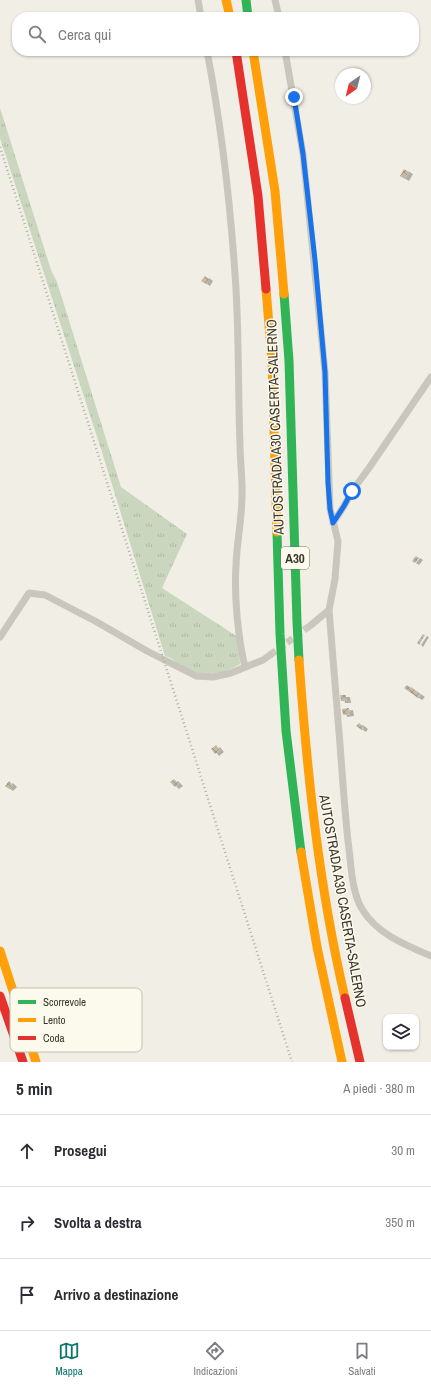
<!DOCTYPE html>
<html lang="it">
<meta charset="utf-8">
<style>
:root{--surface:#fff;--page:#f2f2f3;--text:#2b2b33;--muted:#7c7c81;--line:#e1e1e2;--accent:#0f766e}
body{margin:0;font-family:"Archivo Narrow",sans-serif;background:var(--page);color:var(--text)}
.controls{position:absolute;right:12px;bottom:12px;display:grid;overflow:hidden;border-radius:8px;box-shadow:0 1px 3px #0004}
.controls button{width:36px;height:36px;display:grid;place-items:center;padding:0;border:0;border-bottom:1px solid var(--line);background:var(--surface);color:var(--text);font:20px sans-serif}
.compass{position:absolute;left:335px;top:68px;width:36px;height:36px;border-radius:50%;background:var(--surface);box-shadow:0 1px 3px #0004;rotate:215deg}
.stop{position:absolute;width:12px;height:12px;margin:-9px;border:3px solid #1a73e8;border-radius:50%;background:#fff}
.stop.end{background:#1a73e8;border-color:#fff;box-shadow:0 1px 4px #0008}
.list{margin:0;padding:0;list-style:none}
h2{display:flex;justify-content:space-between;align-items:center;height:52px;margin:0;padding:0 16px;font-size:17px}
h2 small{font-size:13px;font-weight:400;color:var(--muted)}
.list li{display:grid;grid-template-columns:26px 1fr auto;gap:12px;align-items:center;box-sizing:border-box;height:72px;padding:0 16px;border-top:1px solid var(--line)}
.list b{display:block;font-size:15px;white-space:nowrap}
.list em{font-size:13px;font-style:normal;color:var(--muted)}
.icon{flex:none;width:22px;height:22px;fill:none;stroke:currentColor;stroke-width:2;stroke-linecap:round;stroke-linejoin:round}
.map{position:relative;flex:none;width:431px;height:1062px;overflow:hidden}
.search{position:absolute;background:var(--surface);box-shadow:0 1px 3px #0004;left:12px;right:12px;top:12px;height:44px;display:flex;align-items:center;gap:10px;box-sizing:border-box;padding:0 14px;border-radius:16px;color:var(--muted);font-size:15px}
.sheet{height:268px;background:var(--surface)}
nav{display:flex;justify-content:space-around;align-items:center;box-sizing:border-box;height:56px;border-top:1px solid var(--line);background:var(--surface);font-size:11px;color:var(--muted)}
nav a{display:grid;justify-items:center;gap:2px}
nav .on{color:var(--accent)}
.map>svg:first-child{display:block}
.grass{fill:url(#grass-tufts)}
.building{fill:url(#building-cross-hatch);filter:url(#shadow)}
.lines{fill:none;stroke-linecap:round;stroke-linejoin:round}
.street-tunnel{stroke:#ccc9c0;stroke-width:7;stroke-dasharray:7 3.5;stroke-linecap:butt}
.street{stroke:#c9c7bd;stroke-width:7}
.fast{stroke:#30b455;stroke-width:9}
.slow{stroke:#ff9f0a;stroke-width:9}
.jam{stroke:#e5322d;stroke-width:9}
.rail{stroke:#b1afa7;stroke-width:2.5;stroke-dasharray:1 3;stroke-linecap:butt}
.route{stroke:#1a73e8;stroke-width:5}
.labels{text-anchor:middle;stroke-width:3;stroke-linejoin:round;paint-order:stroke}
.shield{fill:#fcfaed;stroke:#757064;stroke-width:1}
.shield-label{font-size:13px;font-weight:bold;fill:#3b352a}
.street-label{font-size:14px;fill:#3b352a;stroke:#fcfaed}
.key{fill:#fcfaed;stroke:#c2bfb2;stroke-width:1}
.key-label{font-size:11px;fill:#3b352a}
</style>
<div class="map">
<svg width="431" height="1062" viewBox="0 0 431 1062">
<defs>
<pattern id="grass-tufts" width="24" height="20" patternUnits="userSpaceOnUse"><rect width="24" height="20" fill="#cad7be"/><path d="M3 7l-1-3M5 7V3M7 7l1-3M15 17l-1-3M17 17v-4M19 17l1-3" fill="none" stroke="#aeb9a3"/></pattern>
<pattern id="building-cross-hatch" width="8" height="8" patternUnits="userSpaceOnUse"><rect width="8" height="8" fill="#c5b8a5"/><path d="M0 0l8 8M0 8l8-8" fill="none" stroke="#a19687"/></pattern>
<filter id="shadow"><feDropShadow dx="4" dy="2" stdDeviation="0" flood-color="#0004"/></filter>
</defs>
<rect width="100%" height="100%" fill="#f0eee5"/>
<!-- grass -->
<path class="grass" d="M0,108L51,270L57,282L121,487L187,534L162,588L238,637L240,664C221,676 197,678 178,664C173,660 172,658 165,656L101,449L0,138Z"/>
<!-- building -->
<path class="building" d="M404,169L409,172L405,179L400,176Z
M205,276L209,279L206,284L201,281Z
M416,556L419,558L415,563L412,561Z
M423,634L425,635L419,645L417,643Z
M407,685L421,695L418,698L404,688Z
M340,695H346L347,701H341Z
M349,708L350,714L343,715L342,709Z
M359,723L364,727L362,730L356,726Z
M216,745L220,750L215,754L211,749Z
M174,779L179,784L175,787L170,782Z
M9,781L13,785L9,789L5,786Z"/>
<g class="lines">
<!-- street-tunnel -->
<path class="street-tunnel" d="M270,655L311,625"/>
<!-- street -->
<path class="street" d="M198,0L201,17
M275,0L279,17
M207,51C222,129 231,209 236,289C239,341 238,392 240,444C240,459 242,473 242,488C243,514 237,539 236,565C234,596 238,638 245,667
M285,51L303,154L325,372L330,509L338,541L335,579L329,610C332,651 336,691 339,732C342,768 344,804 348,841C351,861 351,891 362,909C377,934 405,945 431,956
M333,523L344,506L352,491L369,468L431,377
M311,625L329,610
M0,637L29,593L45,595L95,621L147,651L196,676L213,677L231,673L263,660L270,655"/>
<!-- fast -->
<path class="fast" d="M246,0L248,17
M284,294L289,361L297,622L299,660
M277,532L280,634L286,731L301,852"/>
<!-- slow -->
<path class="slow" d="M226,0L230,17
M253,51L275,191L284,294
M266,289L272,361L277,532
M299,660C307,773 319,887 345,998
M301,852L317,947L342,1062
M0,951L36,1062"/>
<!-- jam -->
<path class="jam" d="M236,51L258,196L266,289
M0,996L23,1062
M345,998L360,1062"/>
<!-- rail -->
<path class="rail" d="M0,147L292,1062"/>
</g>
<g class="lines">
<!-- route -->
<path class="route" d="M294,97L303,154L315,260L325,372L328,483L330,509L333,523L344,506L352,491"/>
</g>
<g class="labels">
<!-- shield labels -->
<rect class="shield" x="281" y="547" width="28" height="22" rx="3"/>
<g class="shield-label">
<text x="295" y="563">A30</text>
</g>
<!-- street labels -->
<g class="street-label">
<text transform="translate(275 427) rotate(-92)" y="5">AUTOSTRADA A30 CASERTA-SALERNO</text>
<text transform="translate(343 901) rotate(80)" y="5">AUTOSTRADA A30 CASERTA-SALERNO</text>
</g>
</g>
<!-- legend -->
<rect x="10" y="988" width="132" height="64" rx="6" class="key"/>
<rect x="18" y="1000" width="18" height="4" fill="#30b455"/>
<rect x="18" y="1018" width="18" height="4" fill="#ff9f0a"/>
<rect x="18" y="1036" width="18" height="4" fill="#e5322d"/>
<g class="key-label">
<text x="43" y="1006">Scorrevole</text>
<text x="43" y="1024">Lento</text>
<text x="43" y="1042">Coda</text>
</g>
</svg>
<div class="controls">
<button><svg class="icon" aria-label="layers" viewBox="0 0 24 24"><path d="M12 4l9 5-9 5-9-5zM3 14l9 5 9-5"/></svg></button>
</div>
<svg class="compass" viewBox="-18 -18 36 36"><path d="M0-13l5 13h-10z" fill="#e53935"/><path d="M0 13l5-13h-10z" fill="#7c7c81"/></svg>
<div class="stop" style="left:352px;top:491px"></div>
<div class="stop end" style="left:294px;top:97px"></div>
<div class="search"><svg class="icon" aria-label="search" viewBox="0 0 24 24"><circle cx="10" cy="10" r="6"/><path d="M15 15l6 6"/></svg>Cerca qui</div>
</div>
<section class="sheet">
<h2>5 min<small>A piedi · 380 m</small></h2>
<ul class="list">
<li><svg class="icon" aria-label="ahead" viewBox="0 0 24 24"><path d="M12 20V5M6 11l6-6 6 6"/></svg><div><b>Prosegui</b></div><em>30 m</em></li>
<li><svg class="icon" aria-label="right" viewBox="0 0 24 24"><path d="M7 20v-9h11M14 6l5 5-5 5"/></svg><div><b>Svolta a destra</b></div><em>350 m</em></li>
<li><svg class="icon" aria-label="arrive" viewBox="0 0 24 24"><path d="M6 21V4h12l-3 4 3 4H6"/></svg><div><b>Arrivo a destinazione</b></div></li>
</ul>
</section>
<nav>
<a class="on"><svg class="icon" aria-label="map" viewBox="0 0 24 24"><path d="M3 6l6-2 6 2 6-2v14l-6 2-6-2-6 2zM9 4v14M15 6v14"/></svg>Mappa</a>
<a><svg class="icon" aria-label="directions" viewBox="0 0 24 24"><path d="M12 3l9 9-9 9-9-9zM9 14v-3h6M13 9l2 2-2 2"/></svg>Indicazioni</a>
<a><svg class="icon" aria-label="saved" viewBox="0 0 24 24"><path d="M7 4h10v16l-5-4-5 4z"/></svg>Salvati</a>
</nav>
